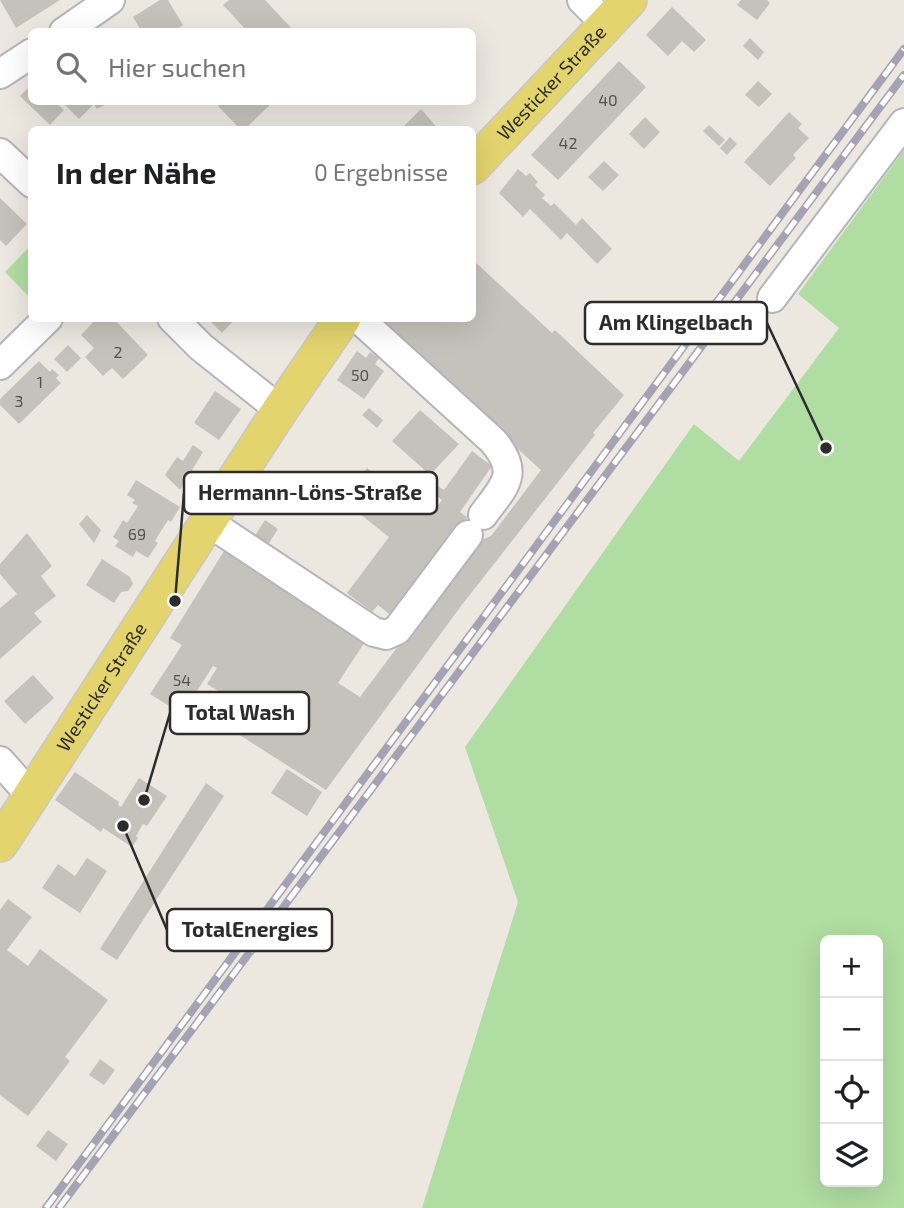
<!DOCTYPE html>
<html lang="de">
<meta charset="utf-8">
<style>
:root{--surface:#fff;--page:#f6f6f6;--text:#202124;--muted:#757577;--line:#e0e0e0}
body{margin:0;font-family:"Exo 2",sans-serif;background:var(--page);color:var(--text)}
.controls{position:absolute;right:21px;bottom:21px;display:grid;overflow:hidden;border-radius:10px;box-shadow:0 7px 28px #0002}
.controls button{width:63px;height:63px;display:grid;place-items:center;padding:0;border:0;border-bottom:2px solid var(--line);background:var(--surface);color:var(--text);font:35px sans-serif}
.list{margin:0;padding:0;list-style:none}
h2{display:flex;justify-content:space-between;align-items:center;height:91px;margin:0;padding:0 28px;font-size:30px}
h2 small{font-size:23px;font-weight:400;color:var(--muted)}
.icon{flex:none;width:38px;height:38px;fill:none;stroke:currentColor;stroke-width:2;stroke-linecap:round;stroke-linejoin:round}
.map{position:relative;flex:none;width:904px;height:1208px;overflow:hidden}
.search{position:absolute;background:var(--surface);box-shadow:0 7px 28px #0002;left:28px;top:28px;width:448px;height:77px;display:flex;align-items:center;gap:18px;box-sizing:border-box;padding:0 24px;border-radius:10px;color:var(--muted);font-size:26px}
.panel{position:absolute;background:var(--surface);box-shadow:0 7px 28px #0002;left:28px;top:126px;width:448px;height:196px;border-radius:10px}
.map>svg:first-child{display:block}
.green{fill:#b0dda2;fill-rule:evenodd}
.building{fill:#c5c2bb}
.lines{fill:none;stroke-linecap:round;stroke-linejoin:round}
.minor-casing{stroke:#b3b4be;stroke-width:32}
.major-casing{stroke:#c8c8c8;stroke-width:38}
.minor{stroke:#fff;stroke-width:28}
.major{stroke:#e3d46e;stroke-width:35}
.rail-casing{stroke:#a3a3b4;stroke-width:8}
.rail{stroke:#fff;stroke-width:5;stroke-dasharray:16;stroke-linecap:butt}
.labels{text-anchor:middle;stroke-width:5;stroke-linejoin:round;paint-order:stroke}
.number-label{font-size:16px;fill:#525250}
.street-label{font-size:19px;fill:#2c2c2c;stroke:#fff}
.leader{fill:none;stroke:#2c2c2c;stroke-width:2.5}
.callout-dot{fill:#2c2c2c;stroke:#fff;stroke-width:2.5}
.callout{fill:#fff;stroke:#2c2c2c;stroke-width:2.5}
.callout-label{font-size:21px;text-anchor:middle;font-weight:bold;fill:#2c2c2c}
</style>
<div class="map">
<svg width="904" height="1208" viewBox="0 0 904 1208">
<rect width="100%" height="100%" fill="#ece8e0"/>
<!-- green -->
<path class="green" d="M904,150V1208H422L518,902L465,747L694,424L739,461L839,328L798,294ZM825,940H878V1182H825Z
M31,245V299L5,272Z"/>
<!-- building -->
<path class="building" d="M0,0H60L16,28Z
M160,0H168L183,25L173,32H142L133,17Z
M229,0H265L295,32H248L223,5Z
M741,0H767L770,3L757,20L737,5Z
M672,7L706,40L694,52L682,41L668,56L646,35Z
M750,38L764,52L758,60L743,46Z
M619,61L646,87L558,180L531,155Z
M758,81L772,94L759,107L745,95Z
M32,84V102H55L64,110L50,125L20,96Z
M64,102H110L97,109L94,104L79,119L63,103Z
M223,102H273L244,130H241L218,106Z
M421,109L439,130H400Z
M789,112L802,124L798,128L809,138L793,155L796,158L770,186L744,162Z
M645,117L660,132L644,149L629,134Z
M709,125L725,140L719,146L703,131Z
M730,137L737,144L727,155L720,148Z
M604,161L619,175L603,191L588,177Z
M518,169L526,176L530,173L538,182L535,185L545,195L542,198L551,206L554,203L576,225L582,218L612,249L597,264L567,233L561,240L530,209L523,217L499,193Z
M0,198L27,224L6,246L0,240Z
M472,259L552,333L555,330L624,395L593,433L595,435L461,606L326,790L227,727L241,705L207,684L217,668L213,666L182,714L150,694L182,645L170,638L224,551L366,640L338,683L360,697L476,542L491,536L541,470L378,323L382,318H472Z
M97,318H113L148,355L123,379L112,368L103,376L85,357L94,348L81,335Z
M207,318H236L222,333Z
M68,345L81,358L67,372L54,359Z
M357,351L366,358L370,352L379,358L375,364L384,371L364,399L337,380Z
M39,361L50,372L52,369L59,375L56,378L61,383L19,424L0,405V399Z
M215,391L241,409L219,440L194,423Z
M369,408L383,420L377,428L362,415Z
M420,410L459,444L430,475L392,441Z
M193,445L203,452L180,490L165,475L177,457L183,461Z
M472,451L492,466L460,512L467,517L392,616L378,605L372,612L347,593L389,537L341,499L367,468L413,506L415,503L431,514L442,500L430,491L435,484L444,490Z
M136,480L180,507L171,522L168,520L161,531L155,541L158,543L148,558L136,551L133,557L115,546L119,541L113,537L123,520L127,523L138,506L132,503L135,500L127,495Z
M87,515L101,530L94,543L79,524Z
M265,520L278,529L267,546L254,537Z
M27,533L52,566L41,576L56,596L34,613L42,622L0,659V608L17,594L0,574V564Z
M102,559L130,577L133,584L128,591L121,592L114,603L86,585Z
M33,675L54,698L25,724L4,701Z
M287,769L322,792L307,816L271,793Z
M75,772L119,802L118,805L121,807L139,778L167,796L147,826L143,824L136,836L138,838L132,847L103,828L101,832L55,800Z
M206,783L224,796L117,960L100,949Z
M87,858L107,871L80,913L42,888L58,864L75,876Z
M8,899L32,917L7,950L28,966L40,949L108,1000L65,1057L70,1061L28,1116L0,1095V910Z
M100,1059L115,1070L104,1085L89,1075Z
M48,1130L68,1144L56,1161L36,1146Z"/>
<g class="lines">
<!-- minor casing -->
<g class="minor-casing">
<path id="minor" d="M582,0L608,26
M64,32L110,0
M0,74L32,53
M0,153L32,183
M772,298L904,123
M172,318L201,347L280,410
M358,318L493,441C521,474 504,486 483,515
M0,365L48,318
M208,522L374,632L386,635L397,630L468,535
M0,761L32,797"/>
</g>
<!-- major casing -->
<g class="major-casing">
<g id="major">
<path id="s1" d="M472,167L629,0"/>
<path id="s2" d="M0,844L280,410L343,318"/>
</g>
</g>
<!-- minor -->
<use href="#minor" class="minor"/>
<!-- major -->
<use href="#major" class="major"/>
<!-- rail casing -->
<g class="rail-casing">
<path id="rail" d="M46,1208L904,49
M59,1208L904,75"/>
</g>
<!-- rail -->
<use href="#rail" class="rail"/>
</g>
<g class="labels">
<!-- number labels -->
<g class="number-label">
<text x="608" y="106">40</text>
<text x="568" y="149">42</text>
<text x="118" y="358">2</text>
<text x="360" y="381">50</text>
<text x="40" y="388">1</text>
<text x="19" y="407">3</text>
<text x="137" y="540">69</text>
<text x="182" y="686">54</text>
</g>
<!-- street labels -->
<g class="street-label">
<text dy="7" stroke="none"><textPath href="#s1" startOffset="116">Westicker Straße</textPath></text>
<text dy="7" stroke="none"><textPath href="#s2" startOffset="187">Westicker Straße</textPath></text>
</g>
</g>
<!-- callouts -->
<path class="leader" d="M826 448L767 323M175 601L184 493M144 800L170 713M123 826L167 930"/>
<g class="callout-dot">
<circle cx="826" cy="448" r="7"/>
<circle cx="175" cy="601" r="7"/>
<circle cx="144" cy="800" r="7"/>
<circle cx="123" cy="826" r="7"/>
</g>
<g class="callout">
<rect x="585" y="302" width="182" height="42" rx="7"/>
<rect x="184" y="472" width="253" height="42" rx="7"/>
<rect x="170" y="692" width="139" height="42" rx="7"/>
<rect x="167" y="909" width="165" height="42" rx="7"/>
</g>
<g class="callout-label">
<text x="676" y="330">Am Klingelbach</text>
<text x="310" y="500">Hermann-Löns-Straße</text>
<text x="240" y="720">Total Wash</text>
<text x="250" y="937">TotalEnergies</text>
</g>
</svg>
<div class="controls">
<button>+</button>
<button>−</button>
<button><svg class="icon" aria-label="locate" viewBox="0 0 24 24"><circle cx="12" cy="12" r="6"/><path d="M12 2v4M12 18v4M2 12h4M18 12h4"/></svg></button>
<button><svg class="icon" aria-label="layers" viewBox="0 0 24 24"><path d="M12 4l9 5-9 5-9-5zM3 14l9 5 9-5"/></svg></button>
</div>
<div class="search"><svg class="icon" aria-label="search" viewBox="0 0 24 24"><circle cx="10" cy="10" r="6"/><path d="M15 15l6 6"/></svg>Hier suchen</div>
<section class="panel">
<h2>In der Nähe<small>0 Ergebnisse</small></h2>
<ul class="list">
</ul>
</section>
</div>
